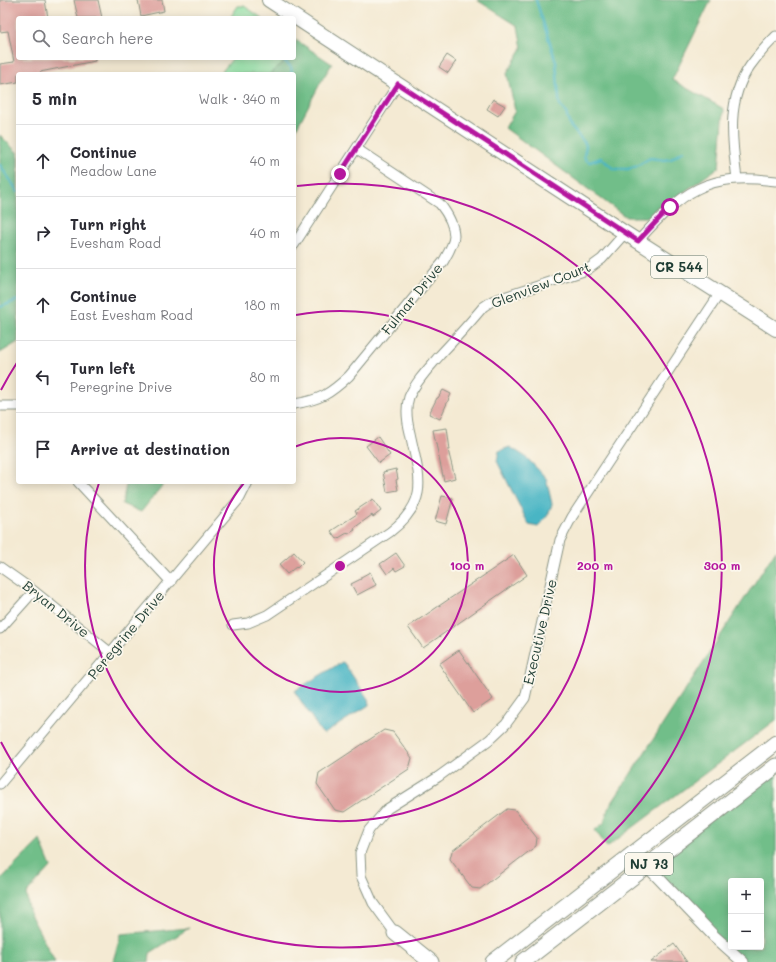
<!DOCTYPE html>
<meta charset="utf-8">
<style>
:root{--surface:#fff;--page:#f7f7f7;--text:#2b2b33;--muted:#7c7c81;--line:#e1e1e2}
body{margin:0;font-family:Mali,sans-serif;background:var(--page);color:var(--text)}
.controls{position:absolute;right:12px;bottom:12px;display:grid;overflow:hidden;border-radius:4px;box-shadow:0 2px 10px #0003}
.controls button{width:36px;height:36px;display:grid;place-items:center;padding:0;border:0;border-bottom:1px solid var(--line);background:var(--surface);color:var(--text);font:20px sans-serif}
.stop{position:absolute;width:12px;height:12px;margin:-9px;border:3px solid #b5179e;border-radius:50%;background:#fff}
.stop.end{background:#b5179e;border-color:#fff;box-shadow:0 1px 4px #0008}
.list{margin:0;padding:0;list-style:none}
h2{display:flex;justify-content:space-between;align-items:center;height:52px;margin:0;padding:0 16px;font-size:17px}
h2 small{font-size:13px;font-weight:400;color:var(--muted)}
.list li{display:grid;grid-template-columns:26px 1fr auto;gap:12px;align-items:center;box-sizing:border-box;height:72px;padding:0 16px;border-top:1px solid var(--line)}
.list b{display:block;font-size:15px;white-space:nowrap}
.list p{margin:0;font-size:13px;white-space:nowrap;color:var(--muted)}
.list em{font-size:13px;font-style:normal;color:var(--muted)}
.icon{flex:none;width:22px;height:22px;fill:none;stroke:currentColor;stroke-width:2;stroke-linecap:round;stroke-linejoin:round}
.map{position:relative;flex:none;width:776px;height:962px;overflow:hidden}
.search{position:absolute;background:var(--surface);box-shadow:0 2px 10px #0003;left:16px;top:16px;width:280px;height:44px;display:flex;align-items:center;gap:10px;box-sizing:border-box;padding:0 14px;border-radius:4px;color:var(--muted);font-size:15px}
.panel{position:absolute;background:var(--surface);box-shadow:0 2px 10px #0003;left:16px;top:72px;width:280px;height:412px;border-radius:4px}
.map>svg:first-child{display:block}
.green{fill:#8ce0a3;stroke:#568e6c}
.forest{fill:#71be89;stroke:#487e5e;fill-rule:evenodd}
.water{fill:#48b5c4;stroke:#34797c}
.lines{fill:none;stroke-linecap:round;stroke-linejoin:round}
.stream{stroke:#48b5c4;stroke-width:2.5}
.building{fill:#dd9f9b}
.minor-casing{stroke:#8a9484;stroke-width:11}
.tertiary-casing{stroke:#8a9484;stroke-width:13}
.primary-casing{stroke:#8a9484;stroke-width:16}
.trunk-casing{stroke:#8a9484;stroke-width:17}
.minor{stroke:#fff;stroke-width:9}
.tertiary{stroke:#fff;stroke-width:11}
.primary{stroke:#fff;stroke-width:14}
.trunk{stroke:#fff;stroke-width:15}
.route{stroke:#b5179e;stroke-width:5}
.ring{fill:none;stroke:#b5179e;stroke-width:2}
.labels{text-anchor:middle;stroke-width:3.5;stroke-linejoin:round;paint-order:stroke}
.shield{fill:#fbf7ec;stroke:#61756b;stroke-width:1}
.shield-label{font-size:13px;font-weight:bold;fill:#1f3d34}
.street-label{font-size:14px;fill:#1f3d34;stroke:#fbf7ec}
.centre{fill:#b5179e;stroke:#fbf7ec;stroke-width:2}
.ring-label{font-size:12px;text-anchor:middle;font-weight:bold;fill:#b5179e;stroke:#fbf7ec;stroke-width:3.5;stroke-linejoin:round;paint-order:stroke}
</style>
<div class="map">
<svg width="776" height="962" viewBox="0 0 776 962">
<rect width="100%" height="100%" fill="#fbf7ec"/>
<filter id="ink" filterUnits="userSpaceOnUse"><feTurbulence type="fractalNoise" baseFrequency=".025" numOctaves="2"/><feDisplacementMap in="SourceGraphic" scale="8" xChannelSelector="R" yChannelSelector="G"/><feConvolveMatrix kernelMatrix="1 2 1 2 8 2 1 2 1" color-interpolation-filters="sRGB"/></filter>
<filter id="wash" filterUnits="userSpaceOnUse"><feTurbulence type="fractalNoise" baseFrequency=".012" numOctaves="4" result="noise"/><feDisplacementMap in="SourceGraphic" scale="16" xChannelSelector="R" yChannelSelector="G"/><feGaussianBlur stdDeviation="0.9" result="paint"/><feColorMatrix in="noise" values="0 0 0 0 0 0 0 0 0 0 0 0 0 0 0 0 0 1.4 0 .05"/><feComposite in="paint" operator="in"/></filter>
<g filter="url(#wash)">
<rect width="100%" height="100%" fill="#f4ead3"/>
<!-- green -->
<path class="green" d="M238,6H244L262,18H230Z
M233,58H289L269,74H220Z"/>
<!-- forest -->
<path class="forest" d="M477,0H711L672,80L724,109L719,167L649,217H626L505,128L515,111L507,73L522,48L518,26Z
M296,40L332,64L323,78L294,133V74H269L289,58H294Z
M0,135L18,153V342L0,353Z
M130,482H165L141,512L122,504L126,485Z
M776,550V720L607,847L595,830L604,823L608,809Z
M776,773V962H743L647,866ZM731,881H761V947H731Z
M40,840L51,867L26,894L30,914L55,962H0V880Z
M189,928L150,953L149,962H112L113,961L121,934Z"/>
<!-- water -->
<path class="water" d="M510,447L526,457L546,478L552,504L548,515L538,527L529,525L497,461L499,451Z
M342,662L344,663L368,699L369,705L324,734L321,732L295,692L296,690Z"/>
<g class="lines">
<!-- stream -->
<path class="stream" d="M536,0L556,62L559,99L560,105L566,113L570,126L585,143L586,146L584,156L586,160L590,162L601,158L614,169H628L635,167L650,158L664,160L671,159L683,151
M281,58L291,67L292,74
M0,165L18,192
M0,307L18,300"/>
</g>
<g id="blocks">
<!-- building -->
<path class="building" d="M0,0H45L48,18H18V58H95V61L40,72L41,74H18V82L0,85V64L14,62L8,31L0,32Z
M74,0H98L102,18H78Z
M138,0H162L164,11L141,16Z
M447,55L456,61L448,73L439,67Z
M493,99L505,106L498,116L487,109Z
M443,390L451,394L440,419L429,414L437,398H438Z
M447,428L450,450H448L455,478L444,481L433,430Z
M378,437L390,455L379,463L366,446Z
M396,469L398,479L396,480L398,490L387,492L383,472Z
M442,496L453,498L446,524L435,521Z
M373,499L381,511L373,517L372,515L354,528L355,530L348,534L347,533L337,539L331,531L357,514L355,511Z
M294,552L303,562L297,568L296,567L287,574L279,565Z
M396,553L405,566L396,571L394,568L387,574L380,564Z
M514,555L527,575L423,648L408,627Z
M370,572L376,585L357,595L351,584L361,579V577Z
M459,650L493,699L473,713L439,664Z
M384,730L393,732L412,758L409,769L344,812L335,810L317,784L319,773Z
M507,809L515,810L537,838L536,846L480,889L472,888L450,859L452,851Z
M674,944L687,962H651Z"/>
</g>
</g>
<g filter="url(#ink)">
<use href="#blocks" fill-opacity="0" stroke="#8a9484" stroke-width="1"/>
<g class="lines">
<!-- minor casing -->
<g class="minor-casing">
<path id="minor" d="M737,179C732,141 726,100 750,66C758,55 767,45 776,36
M638,241C683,191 706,172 776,181
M294,245L398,84
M294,404C320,400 330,394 349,376L443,262C447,255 454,244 454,236C454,225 447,213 440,204L357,149
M0,406H18
M78,482L171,582
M0,567L34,591L111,653
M233,625L248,623L267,615L390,532C431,500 419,477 410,433C407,421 405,409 409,397C416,381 429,368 440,355C455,339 469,324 483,307L492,301L504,297L587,270L602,259L625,233
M0,629L34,591
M0,784L240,498L248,482
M395,933L373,903L361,876L360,853L369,830L387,809L438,777L489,740L506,724L525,698L530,676L560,540L572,517L720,293"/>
</g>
<!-- tertiary casing -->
<g class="tertiary-casing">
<path id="tertiary" d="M647,866L714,936L743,962"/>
</g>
<!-- primary casing -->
<g class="primary-casing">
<path id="primary" d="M269,0L625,233L776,329"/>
</g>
<!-- trunk casing -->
<g class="trunk-casing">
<path id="trunk" d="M395,933L431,962
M493,962L776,743
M523,962L776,766"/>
</g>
<!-- minor -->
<use href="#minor" class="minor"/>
<!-- tertiary -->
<use href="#tertiary" class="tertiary"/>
<!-- primary -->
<use href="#primary" class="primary"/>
<!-- trunk -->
<use href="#trunk" class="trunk"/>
</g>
</g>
<g class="lines" filter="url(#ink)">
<!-- route -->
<path class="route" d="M340,174L398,84L638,241L670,207"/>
</g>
<!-- distance rings -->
<g class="ring">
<path d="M294 447A127 127 0 1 1 244 483"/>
<path d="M296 315A255 255 0 1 1 99 483"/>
<path d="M1 390A382 382 0 0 1 18 361M297 186A382 382 0 1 1 1 742"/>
</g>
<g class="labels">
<!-- shield labels -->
<g class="shield">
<rect x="651" y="256" width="56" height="22" rx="3"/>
<rect x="625" y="853" width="48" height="22" rx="3"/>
</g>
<g class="shield-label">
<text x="679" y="272">CR 544</text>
<text x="649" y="869">NJ 73</text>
</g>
<!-- street labels -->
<g class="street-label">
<text transform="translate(541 285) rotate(-21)" y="5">Glenview Court</text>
<text transform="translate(412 299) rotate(-51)" y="5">Fulmar Drive</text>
<text transform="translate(56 609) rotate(39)" y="5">Bryan Drive</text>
<text transform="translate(540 632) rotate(-77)" y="5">Executive Drive</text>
<text transform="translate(126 635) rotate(-50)" y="5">Peregrine Drive</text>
</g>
</g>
<circle cx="340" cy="566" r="6" class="centre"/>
<g class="ring-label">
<text x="467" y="570">100 m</text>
<text x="595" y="570">200 m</text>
<text x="722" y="570">300 m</text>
</g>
</svg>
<div class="controls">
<button>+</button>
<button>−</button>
</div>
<div class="stop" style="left:670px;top:207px"></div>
<div class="stop end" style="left:340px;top:174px"></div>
<div class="search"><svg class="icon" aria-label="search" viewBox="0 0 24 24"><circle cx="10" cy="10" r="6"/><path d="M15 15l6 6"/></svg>Search here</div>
<section class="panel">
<h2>5 min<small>Walk · 340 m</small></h2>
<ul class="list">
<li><svg class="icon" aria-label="ahead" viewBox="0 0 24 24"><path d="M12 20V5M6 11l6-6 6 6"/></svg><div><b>Continue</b><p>Meadow Lane</p></div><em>40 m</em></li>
<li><svg class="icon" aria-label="right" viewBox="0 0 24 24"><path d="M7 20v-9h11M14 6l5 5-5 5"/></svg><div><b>Turn right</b><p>Evesham Road</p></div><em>40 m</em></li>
<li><svg class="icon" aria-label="ahead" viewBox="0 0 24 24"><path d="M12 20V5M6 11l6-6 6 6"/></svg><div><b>Continue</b><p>East Evesham Road</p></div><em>180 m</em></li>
<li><svg class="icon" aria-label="left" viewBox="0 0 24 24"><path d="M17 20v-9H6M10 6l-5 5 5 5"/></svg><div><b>Turn left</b><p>Peregrine Drive</p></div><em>80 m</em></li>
<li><svg class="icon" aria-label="arrive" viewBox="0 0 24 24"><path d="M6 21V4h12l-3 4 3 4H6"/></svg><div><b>Arrive at destination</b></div></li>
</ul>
</section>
</div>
